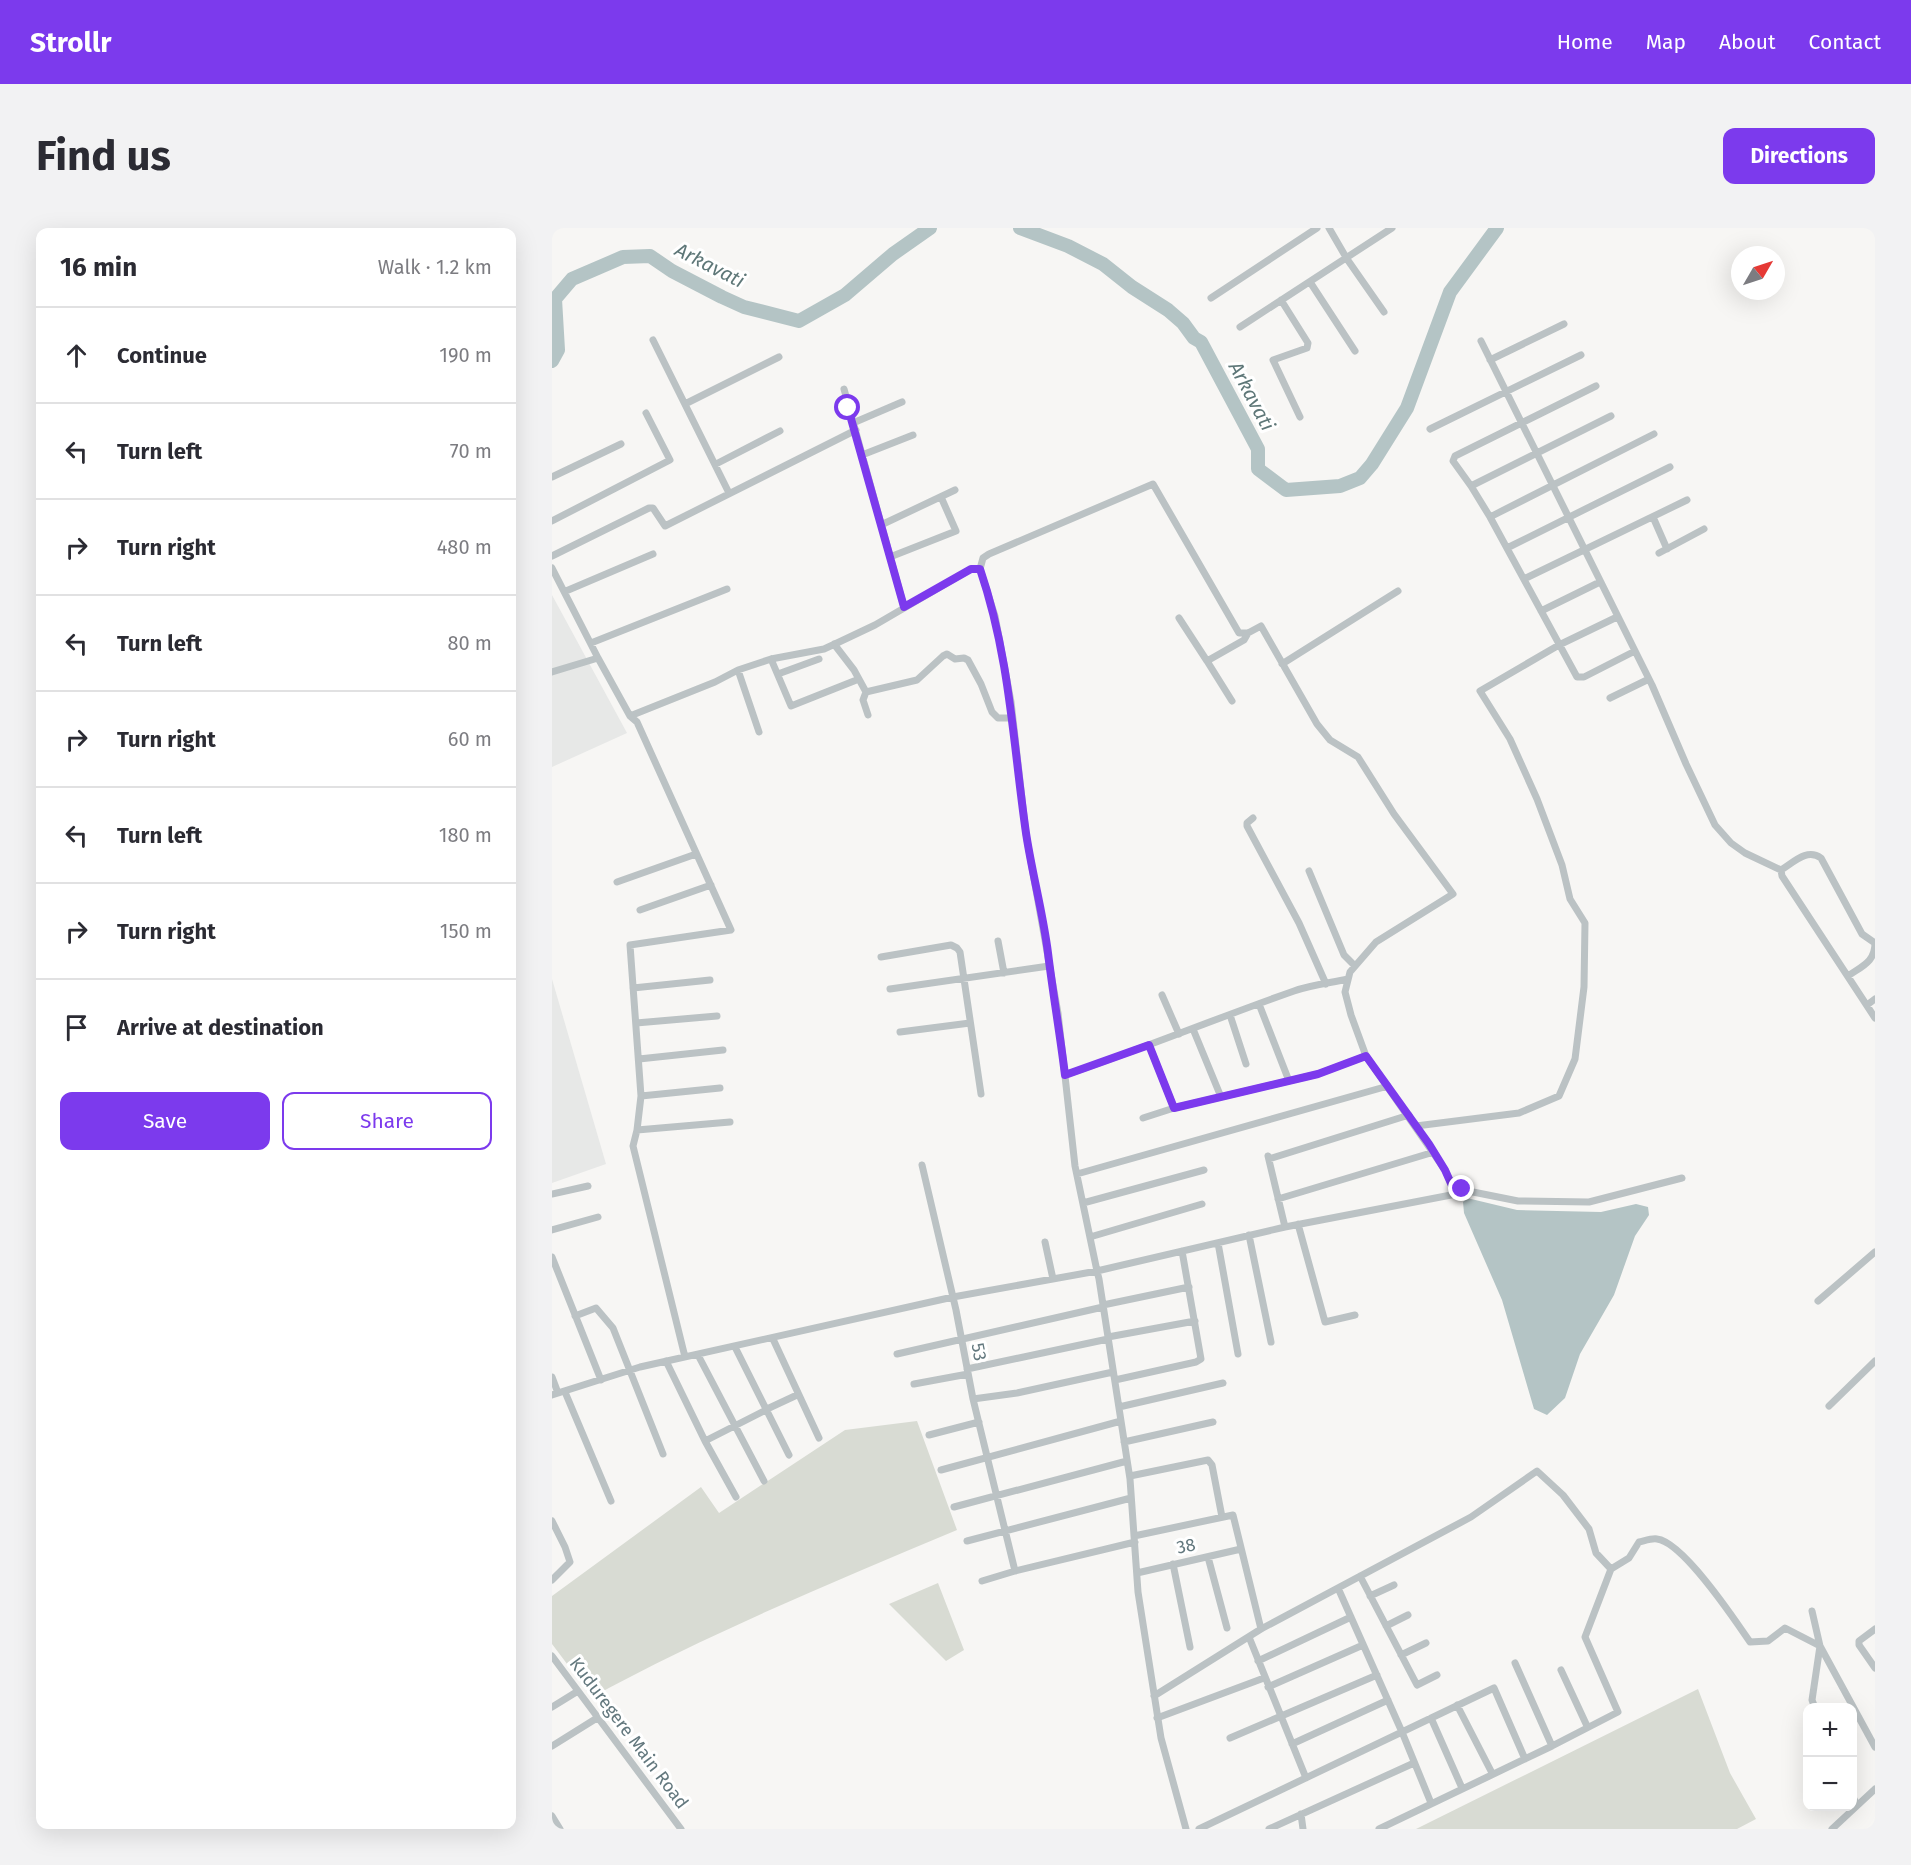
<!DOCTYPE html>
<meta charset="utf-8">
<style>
:root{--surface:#fff;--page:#f2f2f3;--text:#2b2b33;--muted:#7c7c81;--line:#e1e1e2;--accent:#7c3aed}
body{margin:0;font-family:"Fira Sans",sans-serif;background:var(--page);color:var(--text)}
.controls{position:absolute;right:18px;bottom:18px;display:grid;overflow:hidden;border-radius:12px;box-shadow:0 6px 24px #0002}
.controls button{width:54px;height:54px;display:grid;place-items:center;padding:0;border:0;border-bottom:2px solid var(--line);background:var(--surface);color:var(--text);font:30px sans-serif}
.compass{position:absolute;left:1179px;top:18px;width:54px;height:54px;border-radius:50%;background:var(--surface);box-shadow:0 6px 24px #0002;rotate:51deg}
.stop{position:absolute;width:18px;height:18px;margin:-14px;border:4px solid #7c3aed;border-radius:50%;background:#fff}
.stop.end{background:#7c3aed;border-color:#fff;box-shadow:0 2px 6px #0008}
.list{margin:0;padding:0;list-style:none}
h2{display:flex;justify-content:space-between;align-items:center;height:78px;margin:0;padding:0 24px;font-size:26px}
h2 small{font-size:20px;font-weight:400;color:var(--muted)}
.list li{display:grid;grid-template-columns:39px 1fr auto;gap:18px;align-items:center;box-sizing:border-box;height:96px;padding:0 24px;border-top:2px solid var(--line)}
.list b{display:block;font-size:22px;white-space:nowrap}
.list em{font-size:20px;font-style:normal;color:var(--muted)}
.actions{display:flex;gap:12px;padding:18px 24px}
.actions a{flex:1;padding:14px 0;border:2px solid var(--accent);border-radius:12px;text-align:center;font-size:21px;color:var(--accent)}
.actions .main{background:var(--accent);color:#fff}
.icon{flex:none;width:33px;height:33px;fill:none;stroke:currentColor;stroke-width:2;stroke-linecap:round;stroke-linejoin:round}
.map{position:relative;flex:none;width:1323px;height:1601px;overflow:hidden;border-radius:12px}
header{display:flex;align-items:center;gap:36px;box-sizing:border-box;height:84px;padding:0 30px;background:var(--accent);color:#fff}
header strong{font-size:28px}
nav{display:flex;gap:33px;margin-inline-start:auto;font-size:21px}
.intro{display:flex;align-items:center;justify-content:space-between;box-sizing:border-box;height:144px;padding:0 36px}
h1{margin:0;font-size:42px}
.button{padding:15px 27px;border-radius:12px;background:var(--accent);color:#fff;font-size:21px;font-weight:700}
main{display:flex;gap:36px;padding:0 36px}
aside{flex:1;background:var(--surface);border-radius:12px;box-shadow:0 6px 24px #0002}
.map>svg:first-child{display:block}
.built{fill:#e7e8e7}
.green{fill:#d8dbd3}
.water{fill:#b4c4c5}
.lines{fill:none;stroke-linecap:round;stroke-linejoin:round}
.river{stroke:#b4c4c5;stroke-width:14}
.minor{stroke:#bbc2c4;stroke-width:7}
.route{stroke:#7c3aed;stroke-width:8}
.labels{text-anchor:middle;stroke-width:6;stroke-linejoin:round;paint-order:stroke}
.street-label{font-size:18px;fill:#63787e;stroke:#fff}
.water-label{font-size:20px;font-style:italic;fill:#5e7778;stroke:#fff}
</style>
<header>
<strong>Strollr</strong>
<nav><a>Home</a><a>Map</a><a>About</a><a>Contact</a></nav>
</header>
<div class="intro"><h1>Find us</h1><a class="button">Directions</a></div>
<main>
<aside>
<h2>16 min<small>Walk · 1.2 km</small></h2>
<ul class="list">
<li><svg class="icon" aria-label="ahead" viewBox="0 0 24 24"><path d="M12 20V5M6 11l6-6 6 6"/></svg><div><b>Continue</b></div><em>190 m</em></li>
<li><svg class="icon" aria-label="left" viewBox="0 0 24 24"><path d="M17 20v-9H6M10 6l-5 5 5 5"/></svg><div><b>Turn left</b></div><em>70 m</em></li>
<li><svg class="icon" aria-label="right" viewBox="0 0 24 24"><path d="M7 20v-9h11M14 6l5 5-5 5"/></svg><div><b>Turn right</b></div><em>480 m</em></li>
<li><svg class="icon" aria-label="left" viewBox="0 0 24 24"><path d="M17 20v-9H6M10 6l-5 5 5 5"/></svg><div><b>Turn left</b></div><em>80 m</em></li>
<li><svg class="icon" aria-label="right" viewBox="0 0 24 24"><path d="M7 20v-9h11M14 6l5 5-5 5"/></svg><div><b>Turn right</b></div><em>60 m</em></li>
<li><svg class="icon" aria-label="left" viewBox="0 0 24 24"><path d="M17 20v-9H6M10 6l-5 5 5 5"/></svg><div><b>Turn left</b></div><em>180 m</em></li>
<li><svg class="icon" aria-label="right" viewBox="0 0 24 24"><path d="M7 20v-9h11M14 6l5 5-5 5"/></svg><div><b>Turn right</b></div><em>150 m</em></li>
<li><svg class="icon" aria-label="arrive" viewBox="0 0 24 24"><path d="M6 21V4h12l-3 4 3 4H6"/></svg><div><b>Arrive at destination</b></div></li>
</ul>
<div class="actions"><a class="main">Save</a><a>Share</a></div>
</aside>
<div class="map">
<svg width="1323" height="1601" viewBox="0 0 1323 1601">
<rect width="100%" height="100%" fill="#f7f6f4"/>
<!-- built -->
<path class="built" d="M0,367L75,505L0,539Z
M0,751L54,936L0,955Z"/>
<!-- green -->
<path class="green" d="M365,1193L405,1302C281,1354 158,1405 40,1469L0,1416V1368L149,1259L167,1285L293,1202Z
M386,1355L412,1422L394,1433L337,1376Z
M1146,1461L1178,1545L1204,1591L1185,1601H864Z"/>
<!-- water -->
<path class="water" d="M915,970L965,982L1049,984L1084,976L1096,979L1097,987L1083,1008L1062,1067L1028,1126L1013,1170L995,1187L982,1181L950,1072L912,985L911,974Z"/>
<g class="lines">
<!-- river -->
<path class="river" d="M468,0L516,18L551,36L580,59L616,82L631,95L642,110L649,114L706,221V241L734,262L788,258L808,250L820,236L855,180L898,64L945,0
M0,133L6,122L3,71L20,51L71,29L98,28L120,43L170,69L192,79L247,93L293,67L341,26L378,0"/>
<!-- minor -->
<path class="minor" d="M777,0L795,31L832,84
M758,54L803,123
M659,70L765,0
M729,72L756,115L755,120L721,132L748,189
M688,99L840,0
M101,112L177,265
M929,113L1100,457L1134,536L1163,597L1179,615L1193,625L1229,642
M938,132L1012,96
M1044,158L903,228L901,233L919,258L938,289L1025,449H1032L1083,423
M292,161L352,379
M133,176L227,129
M301,195L350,174
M878,201L1029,127
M310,227L361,207
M164,236L228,203
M0,249L69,216
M919,258L1059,188
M938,289L1102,206
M1101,289L1115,321
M0,293L118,232L94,185
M329,297L403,262
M955,320L1118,239
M1107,325L1152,301
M0,328L97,280H101L113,298L304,202
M338,329L404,303L389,269
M0,340L46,430
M972,351L1135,272
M14,363L101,326
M989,383L1048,354
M627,390L655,433L692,412L696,405
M39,415L175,361
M282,416L302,442L314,464L365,452L391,428L395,426L403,431L412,430L416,432L429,456L440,484L446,490H459
M219,431L239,478L307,451
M655,433L680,473
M730,436L846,363
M186,442L207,504
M0,444L46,430L78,488L85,494L179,702L78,717L89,868L85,902L81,918L133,1129
M226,446L267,431
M314,464L311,472L316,487
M1058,470L1097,451
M78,488L163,454L186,442L219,431L272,421L285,415L323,397L419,341H428
M701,590L695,595V598L747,695L774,756
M757,643L792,727L803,738
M65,654L144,626
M88,682L159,657
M446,713L452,745
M1323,715L1310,706L1269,630C1255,620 1242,634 1229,642L1230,648L1323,790
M329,729L399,717L405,720L408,724L429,866
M1296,748C1310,738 1323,734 1323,715
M81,760L158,752
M338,761L497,738
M610,767L627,806
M707,776L737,853
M1315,777L1323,771
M678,787L694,836
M84,795L165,788
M641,801L669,869
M348,804L418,795
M597,817L622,880
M87,831L171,822
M513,847C590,821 665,790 742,763C759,757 778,755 796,751
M89,868L168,860
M591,890L622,880L766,846L814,828
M864,898L967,885L1007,868L1023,831L1032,759L1033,695L1018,671L1010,637L985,571L958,511L928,463L1007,417L1065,389
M85,902L178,894
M716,928L733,999
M717,931L857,887
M370,937L404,1082L421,1171L463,1343
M525,946L836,858
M901,960L966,973L1037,974L1130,950
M0,966L36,958
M726,971L882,924
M531,975L652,942
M746,996L773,1094L803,1087
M0,1002L46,989
M697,1007L719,1114
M538,1009L650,976
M493,1014L501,1051
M666,1015L686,1126
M0,1029L49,1152
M1266,1073L1323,1024
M551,1077L637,1059
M23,1088L44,1080L61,1100L111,1226
M556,1109L643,1093
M221,1111L267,1210
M183,1119L237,1227
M345,1126L551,1079
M146,1127L212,1253
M114,1133L153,1213L184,1269
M415,1141L556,1111
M0,1149L6,1165
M563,1152L644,1134L649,1131L630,1023
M362,1156L416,1146
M13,1164L59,1273
M0,1167L88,1139L401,1069L545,1043L733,999L899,967L900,965V956L893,942L814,828L799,787L793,764L798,744L824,714L901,666L842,586L806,529L778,512L765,496L709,398L696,405H687L601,256L437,326L431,330L428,341L443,388L459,474L474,606L506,785L523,938L545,1043L547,1051L578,1251L586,1364L609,1510L634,1601
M421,1171L465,1165L561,1144
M1277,1178L1323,1133
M567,1179L671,1155
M215,1181L245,1167
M377,1207L427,1194
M153,1213L210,1184
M572,1214L661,1194
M389,1242L569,1193
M578,1248L656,1232L660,1237L670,1289
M402,1279L575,1233
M0,1293L13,1319L18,1334L0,1352
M582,1308L681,1287L709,1401
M415,1313L579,1270
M656,1329L675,1400
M621,1336L638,1419
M585,1345L689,1321
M808,1348L865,1457L885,1447
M430,1353L463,1343L583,1314
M786,1360L850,1504L879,1575
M818,1368L842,1357
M1260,1383L1268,1418L1260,1472L1263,1480
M834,1398L856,1387
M1323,1401L1307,1413V1417L1323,1440
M697,1409L754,1550
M849,1427L874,1415
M0,1428L129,1601
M706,1433L799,1389
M963,1435L1000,1518
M1009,1442L1035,1498
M716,1459L811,1417
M602,1468L709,1401L919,1289L985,1243L1011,1267L1037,1301L1044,1325L1059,1341L1077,1330L1087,1314C1092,1313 1100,1310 1105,1311C1131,1314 1183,1392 1198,1414L1216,1413L1233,1400L1268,1418L1323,1519
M905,1477L940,1545
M0,1479L26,1463
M605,1490L712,1450
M879,1490L910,1560
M678,1510L825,1447
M740,1516L836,1472
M0,1518L45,1490
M1300,1567L1305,1577
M749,1586L751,1601
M0,1588L8,1601
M647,1601L942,1460L973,1531
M717,1601L862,1535
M827,1601L1000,1518L1066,1484L1033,1409L1059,1341
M1280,1601L1323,1561"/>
</g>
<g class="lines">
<!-- route -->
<path class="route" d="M296,180L352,379L419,341H428C458,429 461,515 474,605C480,645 491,685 496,725C501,766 508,806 513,847L597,817L622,880L766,846L814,828L877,916L893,942L901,960L910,961"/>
</g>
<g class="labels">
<!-- street labels -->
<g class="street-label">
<text transform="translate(427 1124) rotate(79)" y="6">53</text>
<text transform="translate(634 1318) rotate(-12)" y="6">38</text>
<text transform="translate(77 1505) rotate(53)" y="6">Kuduregere Main Road</text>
</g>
<!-- water labels -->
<g class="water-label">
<text transform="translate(158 37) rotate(27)" y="7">Arkavati</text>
<text transform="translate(700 168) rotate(62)" y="7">Arkavati</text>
</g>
</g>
</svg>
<div class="controls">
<button>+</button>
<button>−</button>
</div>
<svg class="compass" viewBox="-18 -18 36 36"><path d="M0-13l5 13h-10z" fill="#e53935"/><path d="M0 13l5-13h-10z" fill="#7c7c81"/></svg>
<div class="stop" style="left:296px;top:180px"></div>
<div class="stop end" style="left:910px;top:961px"></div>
</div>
</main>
